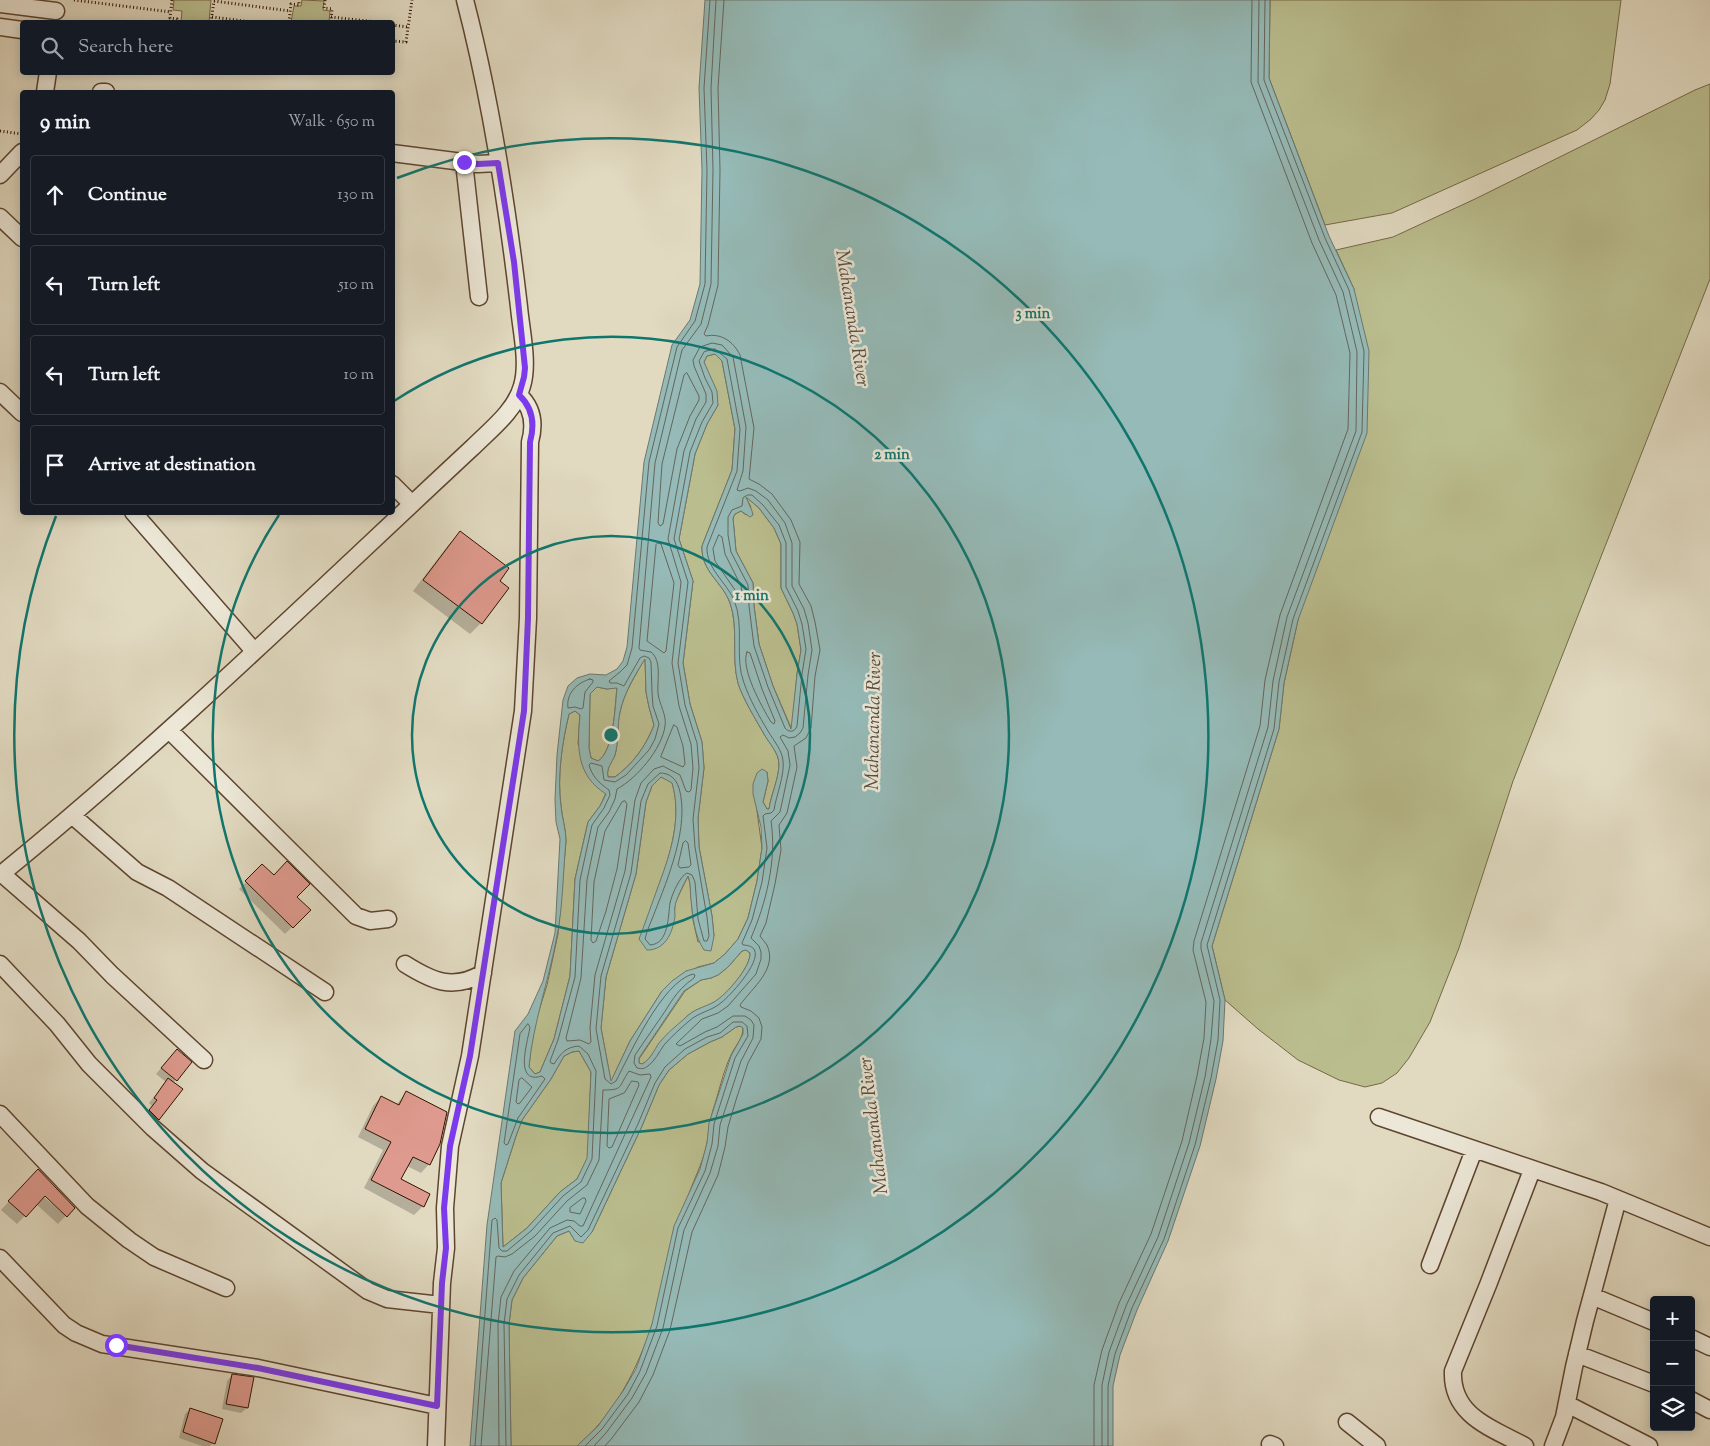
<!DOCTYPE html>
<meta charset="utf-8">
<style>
:root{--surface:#171b24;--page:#242831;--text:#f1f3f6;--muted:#9ea1a6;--line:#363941}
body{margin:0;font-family:"Sorts Mill Goudy",serif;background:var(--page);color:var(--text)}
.controls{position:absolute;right:15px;bottom:15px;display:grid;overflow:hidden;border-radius:5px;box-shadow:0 2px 12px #0003}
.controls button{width:45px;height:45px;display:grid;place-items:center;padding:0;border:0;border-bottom:1px solid var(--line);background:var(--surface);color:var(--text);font:25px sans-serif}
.stop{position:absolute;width:15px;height:15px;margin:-11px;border:4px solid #7c3aed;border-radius:50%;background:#fff}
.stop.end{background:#7c3aed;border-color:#fff;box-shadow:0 1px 5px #0008}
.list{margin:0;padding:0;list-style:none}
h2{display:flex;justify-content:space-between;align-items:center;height:65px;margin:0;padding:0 20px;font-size:21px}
h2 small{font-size:16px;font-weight:400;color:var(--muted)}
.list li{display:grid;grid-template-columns:32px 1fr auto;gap:15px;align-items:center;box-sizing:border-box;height:80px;margin:0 10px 10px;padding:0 10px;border:1px solid var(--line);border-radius:5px}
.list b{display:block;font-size:19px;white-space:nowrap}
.list em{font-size:16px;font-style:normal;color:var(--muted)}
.icon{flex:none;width:28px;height:28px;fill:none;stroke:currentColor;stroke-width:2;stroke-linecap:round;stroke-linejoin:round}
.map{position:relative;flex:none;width:1710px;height:1446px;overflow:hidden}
.search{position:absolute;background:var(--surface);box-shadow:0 2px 12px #0003;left:20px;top:20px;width:375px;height:55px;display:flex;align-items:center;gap:12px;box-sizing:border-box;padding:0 18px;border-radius:5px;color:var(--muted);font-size:19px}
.panel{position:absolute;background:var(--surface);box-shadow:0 2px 12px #0003;left:20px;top:90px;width:375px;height:425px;border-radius:5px}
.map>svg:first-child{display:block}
.green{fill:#babd8e;stroke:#766847}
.water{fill:#95bab7;stroke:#6d776e;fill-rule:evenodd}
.shadow{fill:#0003;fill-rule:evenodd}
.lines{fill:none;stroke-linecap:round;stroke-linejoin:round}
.shore{stroke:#64665c;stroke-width:1}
.building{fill:#de9a8e;stroke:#321300}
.minor-casing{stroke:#5e4530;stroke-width:19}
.path{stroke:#321300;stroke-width:3;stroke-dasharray:1 2.5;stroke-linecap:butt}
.minor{stroke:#ece7d7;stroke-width:16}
.route{stroke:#7c3aed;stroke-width:6}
.ring{fill:none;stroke:#0f766e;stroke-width:2.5}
.labels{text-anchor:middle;stroke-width:5;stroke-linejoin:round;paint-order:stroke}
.water-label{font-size:19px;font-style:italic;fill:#554d40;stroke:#ece7d7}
.centre{fill:#0f766e;stroke:#ece7d7;stroke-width:2.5}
.ring-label{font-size:15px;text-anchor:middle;font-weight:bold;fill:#0f766e;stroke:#ece7d7;stroke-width:5;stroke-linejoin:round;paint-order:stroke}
</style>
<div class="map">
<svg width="1710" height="1446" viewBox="0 0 1710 1446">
<rect width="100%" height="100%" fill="#e1dac1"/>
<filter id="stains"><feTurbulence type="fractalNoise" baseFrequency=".004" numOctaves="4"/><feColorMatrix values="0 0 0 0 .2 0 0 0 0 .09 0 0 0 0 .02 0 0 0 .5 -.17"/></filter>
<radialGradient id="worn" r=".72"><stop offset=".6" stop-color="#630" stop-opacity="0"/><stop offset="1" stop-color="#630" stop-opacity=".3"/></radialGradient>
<!-- green -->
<path class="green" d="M174,0H211L209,22H181L182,11L173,10Z
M302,0L324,1L323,10L330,11L329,22H291L294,6H301Z
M1270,0H1621L1610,84L1605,100L1599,110L1591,119L1577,130L1392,213L1325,225L1269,78Z
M1710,84V279L1513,781L1459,948L1430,1022L1409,1058L1397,1073L1382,1083L1365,1087L1339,1080L1298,1060L1258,1029L1225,1000L1212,946L1279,729L1284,683L1298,620L1354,289L1336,250L1393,237L1475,199L1695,90Z
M715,354L722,361L735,429L732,470L702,546C701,572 722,581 730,603C739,628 731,657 738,683C742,697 756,720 764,734C769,743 779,753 779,764C779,779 771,794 769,809H767L763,802L768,781L767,772L757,811L762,848L757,881L748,918L738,939L725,954L714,963L698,967L672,981L662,991L630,1041L611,1082L601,1028L606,977L636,874L646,802L652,786L661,777L672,782C685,827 663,871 650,912L674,918L675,903L688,876L690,883L693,920L698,942L714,936L712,916L699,847L698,818L704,768L702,742L690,704L683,663L693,581L679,539L695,454L707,424L718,405L704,362L707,356Z
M745,496L759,508L774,528L781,544V588L793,613L797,624L801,650L797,674L792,730L773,686L759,644L754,606L753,583L736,551L733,518L735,514L741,511L746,515L751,507Z
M645,658L646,692L649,707L654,725C646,746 633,764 615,777H608C606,768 612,762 615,755C619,741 616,726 620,712C624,692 636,675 645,658Z
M597,687L607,689L617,687C615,706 614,751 598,761L591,758L589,748L590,694Z
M575,711L580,715L578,744L606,793L600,806L588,822L575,879L570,976L554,1039L540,1072L535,1074L529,1067L531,1047L536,1020L547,985L558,934L566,841C566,829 562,818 561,806C557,776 562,743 569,714Z
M746,950L750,953C751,967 726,995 715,1002C704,1008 694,1009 685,1018C671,1032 658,1047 646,1062L642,1064L639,1063V1059L685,991L701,980L711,978L718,975L728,967L742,951Z
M741,1026L743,1028C743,1039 735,1046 731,1055C723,1072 719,1092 713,1110C710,1121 709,1132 707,1143C703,1165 691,1183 686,1204C662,1288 647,1387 577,1446H511L509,1324L512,1300L523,1278L557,1236L569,1231L575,1241L592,1232L642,1126L659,1085L669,1070L688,1054L710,1042L722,1037L736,1027Z
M579,1051L591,1072L588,1158L577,1179L560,1192L527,1228L503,1247L501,1183L516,1136L522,1120L551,1079L564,1056L572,1052Z"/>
<!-- water -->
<path class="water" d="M705,0H1270L1269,78L1329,236L1354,289L1369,351L1367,433L1298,620L1284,683L1279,729L1212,946L1225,1000L1223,1041L1216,1079L1200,1146L1168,1241L1137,1310L1120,1355L1113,1386V1446H577L598,1426L623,1391L636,1369L652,1324L674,1226L700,1169L707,1143L709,1123L731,1056L743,1034V1028L740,1026L736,1027L722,1037L710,1042L688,1054L669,1070L659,1085L642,1126L592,1232L583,1243L575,1241L569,1231L557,1236L523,1278L512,1300L509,1324L511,1446H470L487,1225L515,1031L528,1014L543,981L555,933L560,839L556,822L555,800L557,755L563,700L568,686L577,678L590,674L606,675L617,669L623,661L627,647L644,462L672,345L690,320L700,284L702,170L699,88ZM715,354L722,361L735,429L732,470L702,546C701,572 722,581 730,603C739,628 731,657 738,683C742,697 756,720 764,734C769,743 779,753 779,764C779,778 771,795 769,809H767L763,802L768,781L767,772L762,769L757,773L753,784V794L761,827L762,848L757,881L748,918L738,939L725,954L714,963L686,971L672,981L662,991L630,1041L611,1081L601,1028L606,977L636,874L646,802L652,786L661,777L672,783C682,817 671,852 659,884C652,903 646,921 639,939L647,950C665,950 672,934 675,917C675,912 674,907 676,902C679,893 684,884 688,876C691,884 690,892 691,900C693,917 694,935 704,950L711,951L714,936L712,916L699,847L698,818L704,768L702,742L690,704L683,663L693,581L679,539L695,454L707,424L718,405L717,391L704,362L707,356ZM746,497L759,508L774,528L781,544V588L793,613L797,624L801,650L797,674L791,729L773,686L759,644L754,606L753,583L736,551L733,518L735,514L741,511L750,517L753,515L752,511ZM645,659L646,692L649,707L654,725C646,746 633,764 615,777H608C606,768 612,763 615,755C619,741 617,726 620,712C624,693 635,675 645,659ZM597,687L607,689L617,688C615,706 614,751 598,761L591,758L589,748L590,694ZM575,711L580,715C577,747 576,775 606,794L600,806L588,822L575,879L570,976L554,1039L540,1072L535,1074L529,1067C533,1023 549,980 557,936C563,907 563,871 566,841C566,829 562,818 561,806C557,777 562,743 569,714ZM746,950L750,953C751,967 726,995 714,1002C703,1008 695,1008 684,1019C676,1026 666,1034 659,1043C654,1050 651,1059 642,1064L639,1063V1058L684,991L701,980L711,978L718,975L728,967L742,951ZM579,1051L591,1072L587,1158L577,1179L560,1192L527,1228L503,1247L501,1183L516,1136L522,1120L551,1079L564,1056L572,1052Z"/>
<!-- shadow -->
<path class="shadow" d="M460,533L498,581L481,623L470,634L413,591L449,544Z
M262,866L309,910L285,934L239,889Z
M172,1055L190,1063L173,1083L158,1119L153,1124L145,1116L152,1106L149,1103L166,1082L156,1074Z
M406,1093L439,1144L429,1164L421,1173L407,1166L400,1180L429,1195L423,1206L414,1215L364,1188L383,1150L358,1137L373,1106L381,1097L396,1105Z
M38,1170L73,1208L58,1224L36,1204L17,1224L1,1210ZM41,1191L60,1208L63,1213L39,1193Z
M232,1375L252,1379L247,1408L241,1413L222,1409L227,1381Z
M190,1409L213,1443L210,1446H202L179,1438L185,1414Z"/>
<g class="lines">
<!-- shore -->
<path class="shore" d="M715,349L727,359L740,429L737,471L707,547C706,568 726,582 734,600C745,626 734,657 744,683C750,700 759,716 768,731C774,741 782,750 783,761C785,774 776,796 774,810L771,813L765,814L763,816L767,848L762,882L752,920L742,943L743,945C777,946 731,995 722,1002C712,1011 699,1012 689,1021C681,1028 672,1036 664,1045C659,1052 655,1061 648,1066C644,1069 642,1069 637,1068L634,1063L635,1055C642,1044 650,1034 657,1023C671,1004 674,992 694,978L695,975L693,974C662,982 630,1054 616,1081L611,1084L605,1079L596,1029L601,976L631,873L641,801L648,784L660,773C670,773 676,779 679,788C690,826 668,878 654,914C651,922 647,930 645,939L650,945C669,944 668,916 670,903C672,894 680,876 687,873L692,875L695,882L698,919L704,941H707L709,936L707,917L695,847L693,819L699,768L697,743L685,705L678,663L688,582L674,539L690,452L702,422L713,403L712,392L705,378L699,361L704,352Z
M687,373L699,396V400L690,416L677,449L663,524L660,526L658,523L662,464L684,375Z
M748,495H752L763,505L779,525L786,543V587L798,611L802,624L806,649L802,674L797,726C795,732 789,733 785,728L768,687L754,646L749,606L748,585L731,552L728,535V517L732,510L742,506L743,498Z
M719,535L722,537L725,554L741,586L742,592L740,594L737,593L715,561L713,549Z
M658,543L661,544L674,583L666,651L664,653L647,641L656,545Z
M747,652L750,653L762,689L775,721L774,724L771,722C762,707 740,668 747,652Z
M590,679L593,680V682L585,692L583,708L581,709L575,707L568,708C566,693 577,683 590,679Z
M674,725L677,727L683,746L685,764L683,767L661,757Z
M625,801L627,804L617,869L606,911L596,941L593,943L591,940L594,882L605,831L622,802Z
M686,841L688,843L691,865L689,867L680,868L678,865L683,843Z
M528,1024L530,1027C528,1041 513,1085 542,1076L545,1079L518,1118L508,1144L506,1145L504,1143L520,1034Z
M522,1078L532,1087L520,1103L518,1104L516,1102L519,1080Z
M632,1081L638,1082L639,1085L612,1147L609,1148L607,1146L609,1099L624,1093Z
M583,1198H585L586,1201L580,1214L570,1212V1208Z
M475,1446L492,1220L495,1218L497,1220L499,1248L502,1251H507L531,1231L563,1196L581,1182L592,1159L596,1071L588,1054L579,1046C566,1047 561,1053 554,1064L551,1063L550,1061L558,1040L575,977L580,880L592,825L604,808L610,795L609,790C599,783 592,776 589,765L591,763L602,766L604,780L615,782L626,775L649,750L655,739L659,724L653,706L652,692L651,662L649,658L644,656L640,658L624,686L617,683H610L609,681L620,672L627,665L632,648L649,462L677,347L695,321L705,284L707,170L704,88L710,0
M481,1446L496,1257L498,1256L505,1257L512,1254L535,1236L567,1201L587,1185L599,1160L603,1090C624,1090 618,1087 629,1071L640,1075L650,1074L651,1077L583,1226H580L574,1221L567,1220L550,1228L514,1271L501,1297L498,1324L499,1446
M506,1446L504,1324L507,1299L519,1275L553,1233L570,1226L581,1237L588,1230L638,1124L655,1083L665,1067L685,1049L707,1037L720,1033L733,1022H742L747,1026L748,1036L735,1058L714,1124L712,1144L705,1171L678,1228L657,1326L640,1371L628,1394L602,1429L585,1446
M594,1446L606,1433L632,1398L646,1373L663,1328L684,1230L710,1173L718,1146L720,1125L741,1061L753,1038L754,1025L751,1020L745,1016H733L717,1027L705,1032L680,1046L676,1044L702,1019L718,1013L728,1006L756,974L761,959V952L759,946L751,938C766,903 777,860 771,821L780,812L790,765L788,751L780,737L783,735L789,738L795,737L800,733L803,728L808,675L812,650L808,623L804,609L792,586V543L785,523L768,500L756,491L748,488L740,491L737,490L743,471L746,427L733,357L722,345L712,343L700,347L693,360L694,366L706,394V402L696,419L684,451L668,539L681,582L672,663L679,706L691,744L693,768L691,790L689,792L686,791L680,775L663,766L654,769L641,783L635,800L625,871L595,975L590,1028L591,1042L589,1044L580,1040L567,1041L566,1038L581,978L587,880L598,827L609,812L615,799L617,789C636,779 662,749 665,726C667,715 659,704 658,693C657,680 662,661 651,652L640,650L639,648L655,463L682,350L701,324L711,284L713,170L711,88L716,0
M605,1446L612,1438L639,1402L653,1375L670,1330L692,1232L718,1175L725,1147L728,1127L736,1100L748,1063L761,1039L762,1027L759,1018L751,1011L741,1007L740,1005C752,988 778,969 767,945C765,942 762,939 760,936L766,923L775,884L781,850L779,825L787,813L797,767L794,746L806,738L811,728L815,676L820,650L815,622L811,606L799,584L800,542L791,520L772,494L759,484L749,479L754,428L740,355C733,341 721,333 706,336L704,334L708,325L718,285L720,170L718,88L724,0
M1094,1446V1385L1102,1350L1119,1303L1151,1234L1182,1141L1197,1076L1204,1038L1206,1002L1193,950L1194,941L1260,726L1265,680L1280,615L1348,429L1350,353L1336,295L1312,243L1251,82L1252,0
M1102,1446V1385L1109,1352L1126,1306L1158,1237L1189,1143L1205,1077L1211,1039L1214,1001L1201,949V943L1268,727L1273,681L1287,617L1356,431L1357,352L1343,292L1319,240L1258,82L1259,0
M1108,1446V1386L1115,1354L1132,1308L1164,1239L1195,1145L1211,1078L1218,1040L1220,1000L1207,945L1274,729L1279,682L1293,619L1362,432L1364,351L1349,290L1325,238L1264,80L1265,0"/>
</g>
<!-- building -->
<path class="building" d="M460,531L509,568L500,581L509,588L482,624L423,580Z
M287,861L310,884L297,897L311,910L293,928L245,881L262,864L274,875Z
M177,1049L192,1062L177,1081L161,1068Z
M168,1078L183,1089L159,1120L149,1110L157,1100L154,1098Z
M406,1091L447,1112L440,1144L430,1165L413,1157L401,1179L430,1194L424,1207L371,1180L391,1142L365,1129L381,1096L399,1105Z
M38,1169L75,1208L67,1217L45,1196L26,1217L8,1201Z
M232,1374L254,1377L248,1408L226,1404Z
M190,1408L223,1419L215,1444L183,1432Z"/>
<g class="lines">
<!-- minor casing -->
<g class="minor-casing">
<path id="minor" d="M0,4L56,11
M0,27L22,30
M45,92L48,72
M101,92H106
M392,153L478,164L498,163
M464,162L479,297
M0,175L22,152
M0,217L22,238
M0,392L22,413
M392,484L412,504
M133,512L254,651
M169,730L356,916L370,921L388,919
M73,816L137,872L168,888L325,992
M2,874L79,941L112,975L204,1060
M0,875C165,741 317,592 473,447C491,429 515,411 522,386C529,363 521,330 519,307C507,204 491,100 465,0
M0,964L57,1024L89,1064L153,1128L202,1171L368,1291L387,1299L441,1305
M405,964C432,981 453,991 483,973
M0,1114L87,1206L129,1240L154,1257L226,1288
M1379,1117L1601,1192L1710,1237
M0,1258L64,1325L76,1333L102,1344L258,1368L437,1406
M1430,1265L1474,1150
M1592,1296L1654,1322
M1691,1338L1710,1347
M1577,1354L1654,1384
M1691,1400L1710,1410
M1567,1404L1649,1446
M1347,1422L1377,1446
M1270,1444L1275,1446
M436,1446L442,1283L446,1248L445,1208L450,1146L470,1056L523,711L528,618L530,442C535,424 533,408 519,395
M1525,1446C1492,1428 1451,1416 1453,1371L1488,1285L1532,1170
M1553,1446L1564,1417L1574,1367L1585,1321L1618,1199"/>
</g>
<!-- path -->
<path class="path" d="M74,0L171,12
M172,0L170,18L177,19V22
M325,0L324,8L332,9L331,22
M214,1L290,11
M212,17L252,22
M331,17L377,22
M211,22L214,1
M289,22L291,4L299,5V0
M392,25L408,27
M392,41L406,42L412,0
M0,131L22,134"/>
<!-- minor -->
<use href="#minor" class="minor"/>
</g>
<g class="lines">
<!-- route -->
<path class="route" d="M116,1345L258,1368L437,1406L442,1283L446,1248L444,1208L450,1146L470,1056L524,711L528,618L530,442C535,424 533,408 519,395L524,377L525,368L514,262L498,163L478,164L464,162"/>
</g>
<!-- distance rings -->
<g class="ring">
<circle cx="611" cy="735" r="199"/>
<path d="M394 401A398 398 0 1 1 279 515"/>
<path d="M397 178A597 597 0 1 1 56 516"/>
</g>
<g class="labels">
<!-- water labels -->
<g class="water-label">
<text transform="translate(854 318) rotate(81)" y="7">Mahananda River</text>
<text transform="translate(872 721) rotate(-89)" y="7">Mahananda River</text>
<text transform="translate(872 1126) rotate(-97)" y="7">Mahananda River</text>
</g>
</g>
<circle cx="611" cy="735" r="8" class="centre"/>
<g class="ring-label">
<text x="1033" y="318">3 min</text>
<text x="892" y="459">2 min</text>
<text x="752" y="600">1 min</text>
</g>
<rect width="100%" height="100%" filter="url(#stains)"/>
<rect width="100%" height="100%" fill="url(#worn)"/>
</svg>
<div class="controls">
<button>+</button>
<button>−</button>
<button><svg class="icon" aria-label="layers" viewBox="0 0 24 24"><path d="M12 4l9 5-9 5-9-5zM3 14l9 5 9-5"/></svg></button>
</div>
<div class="stop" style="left:116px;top:1345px"></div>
<div class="stop end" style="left:464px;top:162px"></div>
<div class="search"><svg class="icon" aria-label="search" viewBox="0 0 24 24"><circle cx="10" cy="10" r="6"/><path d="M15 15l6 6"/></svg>Search here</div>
<section class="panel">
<h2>9 min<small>Walk · 650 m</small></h2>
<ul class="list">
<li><svg class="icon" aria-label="ahead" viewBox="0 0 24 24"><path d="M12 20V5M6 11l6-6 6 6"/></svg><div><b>Continue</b></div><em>130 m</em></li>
<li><svg class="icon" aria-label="left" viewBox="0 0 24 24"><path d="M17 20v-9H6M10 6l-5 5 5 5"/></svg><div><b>Turn left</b></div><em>510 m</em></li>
<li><svg class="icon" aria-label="left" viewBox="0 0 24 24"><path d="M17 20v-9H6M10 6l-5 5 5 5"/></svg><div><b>Turn left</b></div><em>10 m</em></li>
<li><svg class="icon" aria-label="arrive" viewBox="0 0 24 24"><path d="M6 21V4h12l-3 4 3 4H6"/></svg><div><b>Arrive at destination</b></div></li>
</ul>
</section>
</div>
